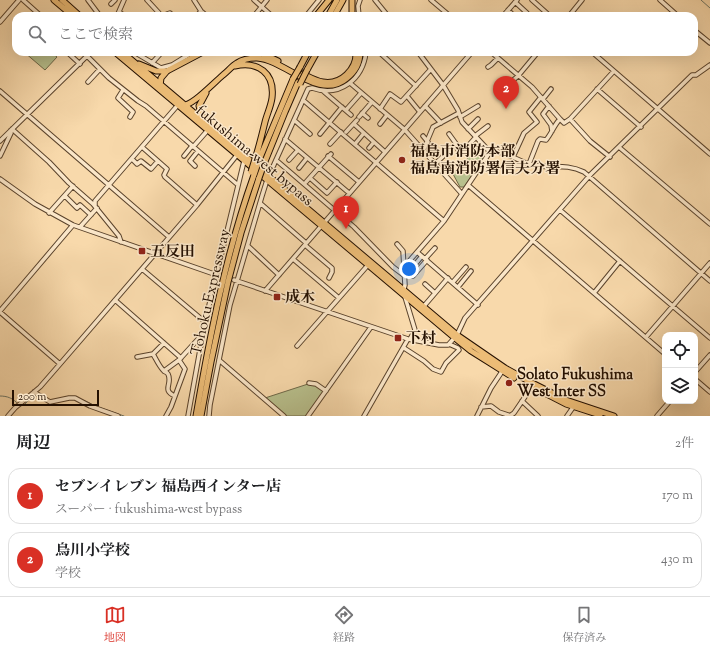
<!DOCTYPE html>
<html lang="ja">
<meta charset="utf-8">
<style>
:root{--surface:#fff;--page:#f2f2f2;--text:#202124;--muted:#757577;--line:#e0e0e0;--accent:#d93025}
body{margin:0;font-family:"Sorts Mill Goudy","Noto Serif JP",serif;background:var(--page);color:var(--text)}
.controls{position:absolute;right:12px;bottom:12px;display:grid;overflow:hidden;border-radius:8px;box-shadow:0 4px 16px #0002}
.controls button{width:36px;height:36px;display:grid;place-items:center;padding:0;border:0;border-bottom:1px solid var(--line);background:var(--surface);color:var(--text);font:20px sans-serif}
.scale{position:absolute;left:12px;bottom:10px;width:87px;box-sizing:border-box;padding-left:4px;border:2px solid #251102;border-top:0;font-size:11px;line-height:14px;white-space:nowrap;color:#251102;-webkit-text-stroke:3px #fae6c8;paint-order:stroke}
.you{position:absolute;left:409px;top:269px;width:14px;height:14px;margin:-10px;border:3px solid #fff;border-radius:50%;background:#1a73e8;box-shadow:0 0 0 6px #1a73e833}
.badge{display:grid;place-items:center;width:26px;height:26px;border-radius:50%;background:var(--accent);color:#fff;font-size:13px;font-weight:700}
.pin{position:absolute;translate:-50% -33px;filter:drop-shadow(0 1px 2px #0008)}
.pin::after{content:'';position:absolute;top:21px;width:14px;height:12px;background:inherit;clip-path:polygon(0 0,100% 0,50% 100%)}
.list{margin:0;padding:0;list-style:none}
h2{display:flex;justify-content:space-between;align-items:center;height:52px;margin:0;padding:0 16px;font-size:17px}
h2 small{font-size:13px;font-weight:400;color:var(--muted)}
.list li{display:grid;grid-template-columns:26px 1fr auto;gap:12px;align-items:center;box-sizing:border-box;height:56px;margin:0 8px 8px;padding:0 8px;border:1px solid var(--line);border-radius:12px}
.list b{display:block;font-size:15px;white-space:nowrap}
.list p{margin:0;font-size:13px;white-space:nowrap;color:var(--muted)}
.list em{font-size:13px;font-style:normal;color:var(--muted)}
.icon{flex:none;width:22px;height:22px;fill:none;stroke:currentColor;stroke-width:2;stroke-linecap:round;stroke-linejoin:round}
.map{position:relative;flex:none;width:710px;height:416px;overflow:hidden}
.search{position:absolute;background:var(--surface);box-shadow:0 4px 16px #0002;left:12px;right:12px;top:12px;height:44px;display:flex;align-items:center;gap:10px;box-sizing:border-box;padding:0 14px;border-radius:12px;color:var(--muted);font-size:15px}
.sheet{height:180px;background:var(--surface)}
nav{display:flex;justify-content:space-around;align-items:center;box-sizing:border-box;height:56px;border-top:1px solid var(--line);background:var(--surface);font-size:11px;color:var(--muted)}
nav a{display:grid;justify-items:center;gap:2px}
nav .on{color:var(--accent)}
.map>svg:first-child{display:block}
.green{fill:#b8c08d;stroke:#6e6848}
.lines{fill:none;stroke-linecap:round;stroke-linejoin:round}
.stream{stroke:#6d7667;stroke-width:1}
.minor-casing{stroke:#5a432c;stroke-width:5.5}
.highway-casing{stroke:#251102;stroke-width:7}
.minor{stroke:#fae6c8;stroke-width:3.5}
.highway{stroke:#ecbc76;stroke-width:5}
.highway-bridge-casing{stroke:#251102;stroke-width:7;stroke-linecap:butt}
.highway-bridge{stroke:#ecbc76;stroke-width:5}
.poi-dot{fill:#8f2418;stroke:#fae6c8;stroke-width:1.5}
.labels{text-anchor:middle;stroke-width:3;stroke-linejoin:round;paint-order:stroke}
.poi-label{font-size:15px;font-weight:bold;fill:#251102;stroke:#fae6c8;text-anchor:start}
.street-label{font-size:15px;fill:#251102;stroke:#fae6c8}
</style>
<div class="map">
<svg width="710" height="416" viewBox="0 0 710 416">
<rect width="100%" height="100%" fill="#f8d9ab"/>
<filter id="stains"><feTurbulence type="fractalNoise" baseFrequency=".005" numOctaves="4"/><feColorMatrix values="0 0 0 0 .2 0 0 0 0 .09 0 0 0 0 .02 0 0 0 .5 -.17"/></filter>
<radialGradient id="worn" r=".72"><stop offset=".6" stop-color="#630" stop-opacity="0"/><stop offset="1" stop-color="#630" stop-opacity=".3"/></radialGradient>
<!-- green -->
<path class="green" d="M24,52H51L57,57L45,70Z
M479,146L486,154L464,187H460L453,174Z
M308,384L315,385L324,391L306,416H286L265,398Z"/>
<g class="lines">
<!-- stream -->
<path class="stream" d="M701,0L710,8
M0,396C7,396 13,398 18,404
M76,397L98,407L124,416
M20,406L24,405L37,392L38,393"/>
<!-- minor casing -->
<g class="minor-casing">
<path id="minor" d="M23,0L41,16
M88,0L100,16
M147,0L159,13
M194,0L201,11L207,16
M254,0L272,16
M375,0L388,16
M431,0L450,16
M532,0L550,16
M660,0L678,16
M515,2L527,13
M111,4L115,0
M508,10L514,16
M119,12L125,16
M117,16L124,0
M165,16L167,14L170,13L173,16
M197,16L201,11
M254,16L267,0
M306,16L319,0
M359,16L358,6L360,0
M503,16L517,0
M569,16L582,0
M0,22L19,0
M694,30L710,43
M67,52L80,64
M83,52L109,78L138,101L146,106L238,185
M134,52L161,68L172,65L193,52
M179,52L186,56
M379,52L416,86
M418,52L443,85L458,110L462,122L490,152
M491,52L532,87L560,119C554,125 552,133 546,140L540,139L538,141L529,164
M592,52L710,154
M152,63L162,52
M488,67L491,65L498,58
M88,82L100,69
M350,83L404,129L462,194
M503,89L518,76L538,52
M597,89L641,127
M123,90L118,98L133,112L130,117
M0,91L169,237
M323,91L351,115
M407,96L420,112
M543,99L551,89
M303,100L444,221
M425,106L441,123
M549,106L543,114L551,125L552,131
M380,109L390,94L401,102L431,69
M346,110L361,93
M362,113L368,118
M359,117L372,102
M460,117L478,106
M560,119L564,123L570,119L614,71
M570,119L590,141L610,157
M294,120L310,134
M354,124L385,152
M380,124L387,115
M12,129L49,162L69,183L93,204L119,236L121,242
M468,129L478,119
M346,132L357,120
M320,134L342,107
M449,134L457,145
M423,136L428,142
M475,136L488,126
M285,139L349,193
M0,141L91,52
M330,144L341,132
M355,144L364,133
M142,147L167,169L164,175L165,177L197,205
M193,147L207,131
M369,148L374,142
M620,148L710,224
M458,150L467,147L476,137
M423,151L433,127L459,113
M490,152C504,150 516,160 529,164C548,170 564,162 584,172L710,281
M0,156L11,133V130
M184,156L192,146
M328,156L359,182
M513,157L524,133L537,122L529,112L541,97
M132,159L137,164L141,161L151,169L158,161
M276,160L354,227L393,267L405,276
M289,160L298,150
M435,164L456,144
M195,166L190,161L198,151
M299,168L307,158
M310,178L327,193L337,182
M0,179L35,204L73,225L217,275
M306,182L331,154
M468,185L665,354
M65,196L77,208L80,205L91,215
M260,203L306,243
M95,206V201L177,106
M560,210L710,338
M49,213L73,186
M80,227L97,208
M397,244L403,251L405,285L404,289
M305,245L332,268V272L329,278
M248,246L279,275
M417,252L478,305
M293,259L339,298
M425,259L435,248
M404,267L444,221L490,152
M142,269L205,322
M404,271L413,276L427,260
M408,273L422,256
M234,280L408,339L439,345H448L457,335L465,318L591,174L692,75H696L710,65
M453,282L466,267
M425,284L435,293
M458,287L471,271
M265,291L472,52
M594,293L620,261
M405,297L415,330L410,339
M115,300L181,358
M424,306L448,278
M0,311L73,225
M0,312L60,364
M646,337L710,263
M297,346L368,265
M404,348L424,361L433,369L441,372L446,363L459,350L458,348L449,344
M153,354C156,359 159,366 163,370C165,373 166,371 168,374C173,384 161,390 175,396
M137,357L153,354L164,343
M219,360L284,416
M164,371L179,360
M695,372L710,355
M695,379L710,392
M309,383L316,384L326,391
M34,392L50,402L69,398H75L90,406L118,416
M522,401L538,416
M481,407L491,406L499,412L511,416
M8,416L15,408L40,387L60,364L197,205L237,155
M166,416L171,407L185,369L179,360L199,338H202
M188,416L205,322L244,161
M209,416L210,405L230,305L262,196L267,180L308,89L312,88C340,98 363,79 366,52
M308,416L371,327
M364,416L408,339
M477,416L491,388L503,370
M510,416L514,413L533,385
M567,416L574,406
M657,416L670,401"/>
</g>
<!-- highway casing -->
<g class="highway-casing">
<path id="highway" d="M54,0L73,16
M62,0L80,16
M316,16L329,0
M328,16L337,0
M334,16L343,0
M352,16V0
M115,52L455,338L471,351L514,378
M122,52L457,335L505,368L534,384L566,400L614,416
M259,52L278,61
M139,64L156,71H167
M235,66C258,61 275,73 272,98C271,106 267,114 265,122C262,134 259,147 255,159
M300,67L308,52
M307,70L317,52
M303,74C309,77 316,81 323,82C341,85 357,69 356,52
M160,86L161,78L167,71L203,52
M206,93L199,106L201,114L206,121
M182,106C188,105 192,102 196,99C205,92 214,83 223,75C228,71 232,66 237,63C243,59 250,58 257,58C286,60 319,102 347,78C356,71 360,63 360,52
M259,160L293,79
M264,164L285,112L298,82
M527,384L566,404L600,415
M196,416C210,335 226,253 254,175
M201,416L211,362L228,282L241,233L259,178"/>
</g>
<!-- minor -->
<use href="#minor" class="minor"/>
<!-- highway -->
<use href="#highway" class="highway"/>
<!-- highway-bridge casing -->
<g class="highway-bridge-casing">
<path id="highway-bridge" d="M293,79L300,67
M300,84L307,70
M251,172L255,159
M254,175L259,160
M259,178L264,164"/>
</g>
<!-- highway-bridge -->
<use href="#highway-bridge" class="highway-bridge"/>
</g>
<!-- markers -->
<g class="poi-dot">
<circle cx="402" cy="160" r="4"/>
<rect x="138" y="247" width="8" height="8" rx="2"/>
<rect x="273" y="293" width="8" height="8" rx="2"/>
<rect x="394" y="334" width="8" height="8" rx="2"/>
<circle cx="509" cy="383" r="4"/>
</g>
<g class="labels">
<!-- poi labels -->
<g class="poi-label">
<text x="410" y="156">福島市消防本部<tspan x="410" dy="17">福島南消防署信夫分署</tspan></text>
<text x="150" y="256">五反田</text>
<text x="285" y="302">成木</text>
<text x="406" y="343">下村</text>
<text x="517" y="379">Solato Fukushima<tspan x="517" dy="17">West Inter SS</tspan></text>
</g>
<!-- street labels -->
<g class="street-label">
<text transform="translate(255 155) rotate(40)" y="5">fukushima-west bypass</text>
<text transform="translate(210 292) rotate(-77)" y="5">Tohoku Expressway</text>
</g>
</g>
<rect width="100%" height="100%" filter="url(#stains)"/>
<rect width="100%" height="100%" fill="url(#worn)"/>
</svg>
<div class="controls">
<button><svg class="icon" aria-label="locate" viewBox="0 0 24 24"><circle cx="12" cy="12" r="6"/><path d="M12 2v4M12 18v4M2 12h4M18 12h4"/></svg></button>
<button><svg class="icon" aria-label="layers" viewBox="0 0 24 24"><path d="M12 4l9 5-9 5-9-5zM3 14l9 5 9-5"/></svg></button>
</div>
<div class="scale">200 m</div>
<div class="you"></div>
<div class="pin badge" style="left:346px;top:229px">1</div>
<div class="pin badge" style="left:506px;top:109px">2</div>
<div class="search"><svg class="icon" aria-label="search" viewBox="0 0 24 24"><circle cx="10" cy="10" r="6"/><path d="M15 15l6 6"/></svg>ここで検索</div>
</div>
<section class="sheet">
<h2>周辺<small>2件</small></h2>
<ul class="list">
<li><span class="badge">1</span><div><b>セブンイレブン 福島西インター店</b><p>スーパー · fukushima-west bypass</p></div><em>170 m</em></li>
<li><span class="badge">2</span><div><b>鳥川小学校</b><p>学校</p></div><em>430 m</em></li>
</ul>
</section>
<nav>
<a class="on"><svg class="icon" aria-label="map" viewBox="0 0 24 24"><path d="M3 6l6-2 6 2 6-2v14l-6 2-6-2-6 2zM9 4v14M15 6v14"/></svg>地図</a>
<a><svg class="icon" aria-label="directions" viewBox="0 0 24 24"><path d="M12 3l9 9-9 9-9-9zM9 14v-3h6M13 9l2 2-2 2"/></svg>経路</a>
<a><svg class="icon" aria-label="saved" viewBox="0 0 24 24"><path d="M7 4h10v16l-5-4-5 4z"/></svg>保存済み</a>
</nav>
